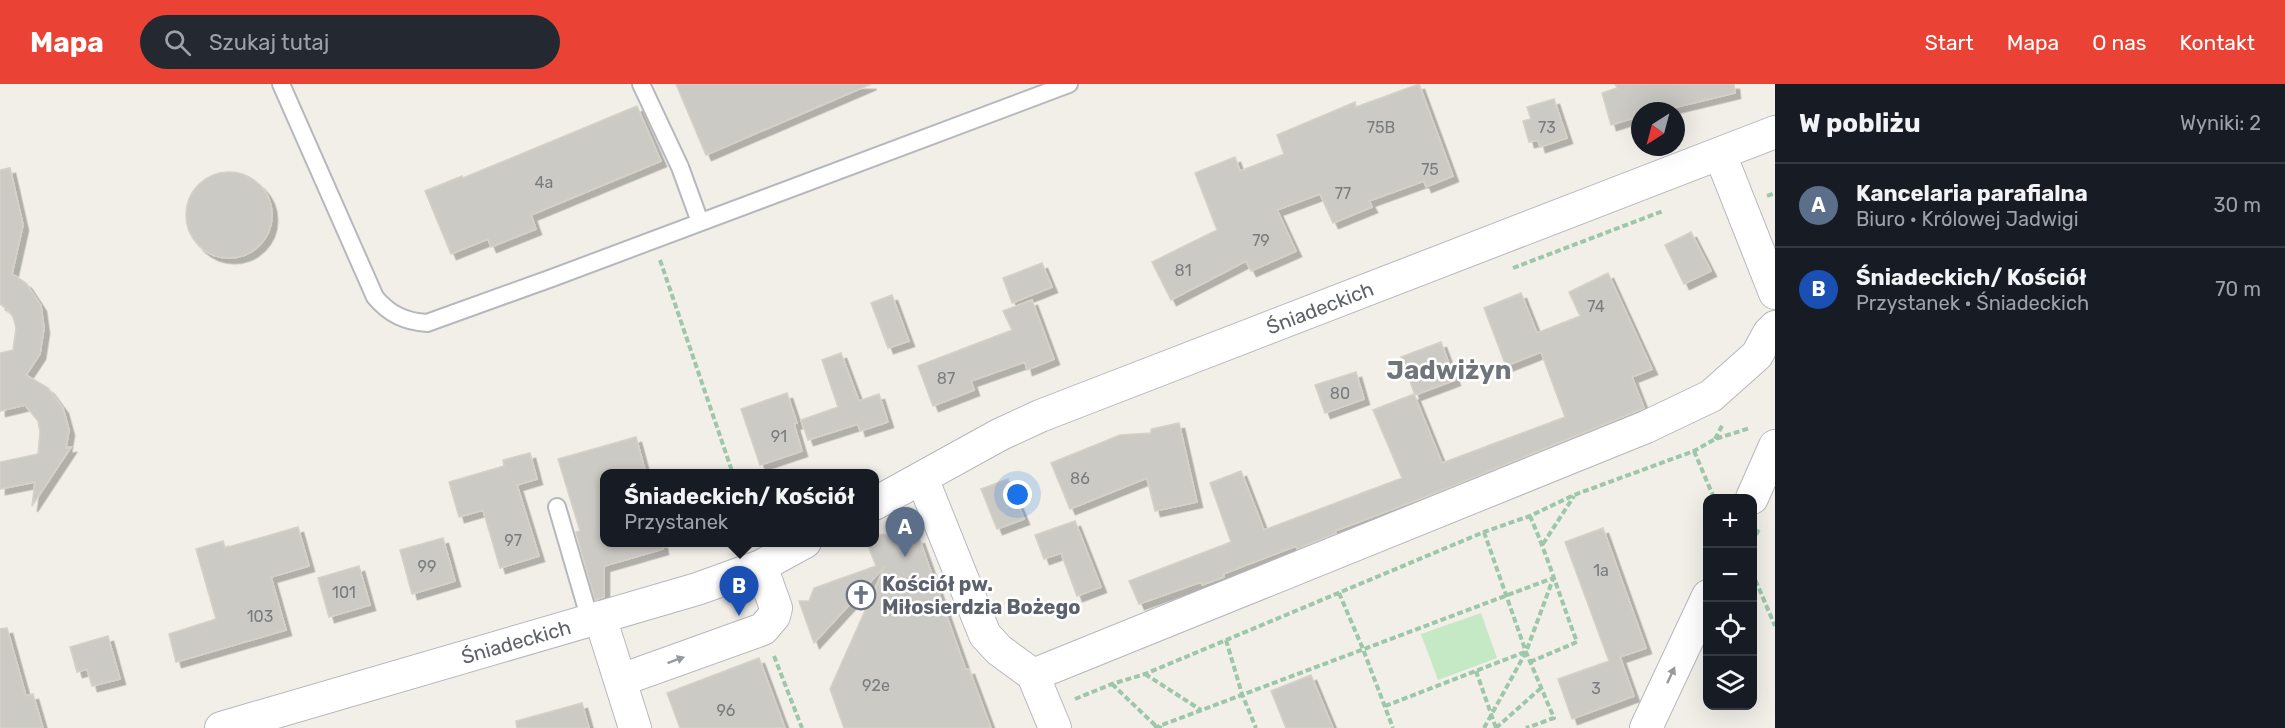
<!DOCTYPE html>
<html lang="pl">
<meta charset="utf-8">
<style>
:root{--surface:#171b24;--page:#242831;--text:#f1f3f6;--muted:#9ea1a6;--line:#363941;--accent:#ea4335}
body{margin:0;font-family:Rubik,sans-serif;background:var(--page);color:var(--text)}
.controls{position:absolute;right:18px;bottom:18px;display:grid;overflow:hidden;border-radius:12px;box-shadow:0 6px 24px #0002}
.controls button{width:54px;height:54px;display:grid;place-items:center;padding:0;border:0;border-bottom:2px solid var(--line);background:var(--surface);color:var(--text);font:30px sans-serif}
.compass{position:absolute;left:1631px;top:18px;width:54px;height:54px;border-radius:50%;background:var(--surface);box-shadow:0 6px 24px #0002;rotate:216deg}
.you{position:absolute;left:1018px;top:411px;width:21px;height:21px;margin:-15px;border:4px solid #fff;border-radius:50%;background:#1a73e8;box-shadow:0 0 0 9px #1a73e833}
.badge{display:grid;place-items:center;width:39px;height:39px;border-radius:50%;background:var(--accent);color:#fff;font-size:20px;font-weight:700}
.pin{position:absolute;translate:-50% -50px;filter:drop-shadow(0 2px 3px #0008)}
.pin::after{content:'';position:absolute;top:32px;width:21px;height:18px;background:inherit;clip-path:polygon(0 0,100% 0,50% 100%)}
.popup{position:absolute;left:600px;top:385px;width:279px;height:78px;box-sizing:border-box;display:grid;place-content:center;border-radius:12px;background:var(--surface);filter:drop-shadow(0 2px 4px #0005);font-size:20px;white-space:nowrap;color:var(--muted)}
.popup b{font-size:22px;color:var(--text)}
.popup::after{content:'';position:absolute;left:50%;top:100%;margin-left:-12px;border:12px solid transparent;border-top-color:var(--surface)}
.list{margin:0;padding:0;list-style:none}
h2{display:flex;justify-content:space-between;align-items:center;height:78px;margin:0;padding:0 24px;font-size:26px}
h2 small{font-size:20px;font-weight:400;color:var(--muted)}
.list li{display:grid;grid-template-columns:39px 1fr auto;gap:18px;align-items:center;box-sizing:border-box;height:84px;padding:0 24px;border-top:2px solid var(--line)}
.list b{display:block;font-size:22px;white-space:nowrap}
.list p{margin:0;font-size:20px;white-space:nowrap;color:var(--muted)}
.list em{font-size:20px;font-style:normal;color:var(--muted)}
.icon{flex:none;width:33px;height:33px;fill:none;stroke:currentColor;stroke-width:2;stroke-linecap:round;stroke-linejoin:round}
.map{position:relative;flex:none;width:1775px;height:644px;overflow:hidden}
header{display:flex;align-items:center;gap:36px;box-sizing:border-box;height:84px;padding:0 30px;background:var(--accent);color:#fff}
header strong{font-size:28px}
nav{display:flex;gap:33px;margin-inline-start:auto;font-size:21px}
.search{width:420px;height:54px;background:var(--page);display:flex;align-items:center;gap:15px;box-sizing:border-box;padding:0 21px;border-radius:33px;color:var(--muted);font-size:22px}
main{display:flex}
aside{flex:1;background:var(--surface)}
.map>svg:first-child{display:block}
.green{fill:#c5e8c5}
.building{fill:#cccac5;stroke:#d6d1c6;stroke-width:1.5;filter:url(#shadow)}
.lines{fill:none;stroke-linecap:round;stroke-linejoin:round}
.lane-casing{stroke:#b5b8bc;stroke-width:20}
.street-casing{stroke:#b5b8bc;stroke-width:34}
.path{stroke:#9cc7a9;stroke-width:4;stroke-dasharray:6 3;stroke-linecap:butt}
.lane{stroke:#fff;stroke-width:16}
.street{stroke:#fff;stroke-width:32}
.oneway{fill:#979a9d}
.labels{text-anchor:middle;stroke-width:5;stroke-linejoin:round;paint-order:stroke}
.number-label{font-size:16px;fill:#7a7d7f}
.street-label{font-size:20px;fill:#5f6368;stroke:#fff}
.worship-label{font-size:20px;font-weight:bold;fill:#5b616d;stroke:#fff;text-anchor:start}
.district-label{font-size:26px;font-weight:bold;fill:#70757a;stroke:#fff}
</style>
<header>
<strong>Mapa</strong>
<div class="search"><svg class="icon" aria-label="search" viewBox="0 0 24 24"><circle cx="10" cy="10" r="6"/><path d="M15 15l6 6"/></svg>Szukaj tutaj</div>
<nav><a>Start</a><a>Mapa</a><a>O nas</a><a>Kontakt</a></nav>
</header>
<main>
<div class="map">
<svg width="1775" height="644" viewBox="0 0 1775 644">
<defs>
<filter id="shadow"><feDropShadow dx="5.5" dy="5.5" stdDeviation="0" flood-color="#0004"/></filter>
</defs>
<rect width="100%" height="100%" fill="#f1efe8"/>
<!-- green -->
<path class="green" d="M1481,529L1497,574L1438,596L1421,550Z"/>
<!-- building -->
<path class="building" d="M676,0H871L706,71Z
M1419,0L1453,92L1426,103L1424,97L1369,117L1372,123L1333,139L1320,110L1277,126L1296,167L1251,187L1246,177L1171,216L1152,178L1217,146L1195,89L1235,73L1240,87L1284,70L1277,51L1355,18L1356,23Z
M1615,0H1734L1735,9L1660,27H1640V32L1611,41L1602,9L1617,4Z
M1554,15L1567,54L1540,63L1538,56L1529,58L1523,37L1531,35L1527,23Z
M637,22L661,77L531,131L536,145L491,163L488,155L451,170L425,107L462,92L463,94Z
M10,84L23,141L12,190L26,199L41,222L44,244L40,270L26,291L48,304L63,324L69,346L66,364L71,363L32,422L35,398L0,405V378L38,370L40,348L38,337L25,321L0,327V269L13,266L16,244L13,233L7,225L0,220V86Z
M186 131a43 43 0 1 1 86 0a43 43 0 1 1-86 0Z
M1691,148L1711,187L1684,200L1665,161Z
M1042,179L1052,203L1012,219L1003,194Z
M1608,189L1652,285L1632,293L1644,324L1430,411L1335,447L1336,449L1297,465L1296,462L1223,490L1224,493L1202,501L1201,498L1139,520L1129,497L1231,458L1210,399L1241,387L1264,446L1402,394L1373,326L1414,310L1442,379L1565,333L1541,268L1506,282L1484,224L1521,209L1537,249L1580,232L1569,208Z
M892,211L909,257L888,264L871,219Z
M1032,216L1054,275L1027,286L1025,278L971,297L974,306L933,322L918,282L1012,246L1003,227Z
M1441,258L1455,296L1415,311L1401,273Z
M841,269L859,317L879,310L888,338L860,347L858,340L808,356L801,336L838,323L822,276Z
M1356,288L1364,315L1325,329L1315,301Z
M787,309L797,339L794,340L802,367L760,381L741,325Z
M1179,339L1197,418L1155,427L1147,394L1070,425L1051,379L1120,351L1151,349V345Z
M636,353L646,390H604V459H662L663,465L604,482V513L595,516L576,448L580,447L558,375Z
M530,369L537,395L517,401L539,472L500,484L483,426L459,433L449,398L504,382L503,376Z
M1008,395L1024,435L997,445L981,405Z
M1075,437L1101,503L1077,512L1061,469L1044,475L1035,451Z
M298,443L309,482L271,493L286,546L176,578L169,550L216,535L196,465L223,457L225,464Z
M1603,444L1646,564L1620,573L1634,612L1572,635L1558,595L1609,577L1565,458Z
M883,450L903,459L919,454L966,586L969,585L991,644H844L830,605L885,482L814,559L799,517H809L814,504L876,482L867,459H874V453Z
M443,454L455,497L412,510L400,466Z
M359,482L370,521L329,533L318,494Z
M7,544L26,612L33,610L43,644H0V545Z
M108,552L120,595L92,602L87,585L77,588L70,563Z
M759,574L785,644H680L667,609Z
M1311,591L1333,644H1286L1271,607Z
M582,619L589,644H517L516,637Z"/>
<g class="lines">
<!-- lane casing -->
<g class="lane-casing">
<path id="lane" d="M281,0L375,213C389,230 405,238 427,239L552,194L1069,0
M641,0L680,83L700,138
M557,423L590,536"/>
</g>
<!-- street casing -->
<g class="street-casing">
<path id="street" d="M1720,70L1775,209
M922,394L985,551L999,566L1033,591L1055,644
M1752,414L1775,362
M874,420L999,351L1040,332L1775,48
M600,533L635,644
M1033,591L1646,343L1711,312L1757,271L1769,249L1775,243
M621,596L763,545L774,532L776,524L761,482
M221,644L697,505L761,482L805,458
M1646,644L1708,512"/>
</g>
<!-- path -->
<path class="path" d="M1767,112L1775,109
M660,176L733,390
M1513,184L1663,127
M1715,355L1723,340
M1694,367L1714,414
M1484,448L1526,568L1554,634L1526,644
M1752,459L1760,443
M1543,460L1574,412
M1752,488L1775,542
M1339,509L1363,565L1393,644
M1226,556L1242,610L1256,644
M774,572L802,644
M1530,578L1577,558C1561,516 1548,473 1530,432
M1476,587L1496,644
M1145,590L1201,626
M1112,600L1157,643L1162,644
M1075,615L1112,600L1145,590L1484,448L1530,432L1574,411L1694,367L1715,355L1750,344
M1385,622L1525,568
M1154,644L1553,494
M1484,644L1526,568L1553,495
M1496,644L1541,604"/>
<!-- lane -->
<use href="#lane" class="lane"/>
<!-- street -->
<use href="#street" class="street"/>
</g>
<!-- one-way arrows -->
<defs><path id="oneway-solid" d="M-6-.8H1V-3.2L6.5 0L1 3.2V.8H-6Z" transform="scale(1.5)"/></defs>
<g class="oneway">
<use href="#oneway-solid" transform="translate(676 576) rotate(-20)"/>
<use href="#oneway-solid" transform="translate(1671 591) rotate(-65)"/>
</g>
<!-- icons -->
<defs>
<g id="church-ring" transform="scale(1.5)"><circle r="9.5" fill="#fff" stroke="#6b7280" stroke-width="1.5"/><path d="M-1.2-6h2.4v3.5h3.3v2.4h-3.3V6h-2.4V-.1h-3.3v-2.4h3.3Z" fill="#6b7280"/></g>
</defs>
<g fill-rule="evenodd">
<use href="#church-ring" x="861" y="511"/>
</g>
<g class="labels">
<!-- number labels -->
<g class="number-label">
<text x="1381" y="49">75B</text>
<text x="1547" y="49">73</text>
<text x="1430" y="91">75</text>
<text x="544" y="104">4a</text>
<text x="1343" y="115">77</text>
<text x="1261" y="162">79</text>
<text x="1183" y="192">81</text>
<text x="1596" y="228">74</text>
<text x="946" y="300">87</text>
<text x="1340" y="315">80</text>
<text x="779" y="358">91</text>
<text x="1080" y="400">86</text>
<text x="513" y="462">97</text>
<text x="427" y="488">99</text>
<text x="1601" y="492">1a</text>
<text x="344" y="514">101</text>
<text x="260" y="538">103</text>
<text x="876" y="607">92e</text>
<text x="1596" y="610">3</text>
<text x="726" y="632">96</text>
</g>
<!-- street labels -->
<g class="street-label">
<text transform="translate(1320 224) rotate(-21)" y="7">Śniadeckich</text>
<text transform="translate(516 558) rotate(-16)" y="7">Śniadeckich</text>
</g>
<!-- worship labels -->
<g class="worship-label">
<text x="882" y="507">Kościół pw.<tspan x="882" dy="23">Miłosierdzia Bożego</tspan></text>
</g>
<!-- district labels -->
<g class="district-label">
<text x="1449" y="295">Jadwiżyn</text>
</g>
</g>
</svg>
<div class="controls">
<button>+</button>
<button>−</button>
<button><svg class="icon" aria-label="locate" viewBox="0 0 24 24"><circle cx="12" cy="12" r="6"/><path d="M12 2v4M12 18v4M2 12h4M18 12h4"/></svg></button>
<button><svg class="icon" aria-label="layers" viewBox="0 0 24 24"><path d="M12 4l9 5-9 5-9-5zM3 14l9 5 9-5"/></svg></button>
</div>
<svg class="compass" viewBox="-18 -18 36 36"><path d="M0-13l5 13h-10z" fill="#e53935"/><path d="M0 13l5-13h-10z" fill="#9ea1a6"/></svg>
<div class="you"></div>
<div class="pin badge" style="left:905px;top:473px;background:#5c6f8a">A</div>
<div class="pin badge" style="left:739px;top:532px;background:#1a4fb4">B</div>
<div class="popup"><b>Śniadeckich/ Kościół</b>Przystanek</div>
</div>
<aside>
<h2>W pobliżu<small>Wyniki: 2</small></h2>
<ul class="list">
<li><span class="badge" style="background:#5c6f8a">A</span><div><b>Kancelaria parafialna</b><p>Biuro · Królowej Jadwigi</p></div><em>30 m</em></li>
<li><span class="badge" style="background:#1a4fb4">B</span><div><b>Śniadeckich/ Kościół</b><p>Przystanek · Śniadeckich</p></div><em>70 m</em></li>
</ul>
</aside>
</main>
